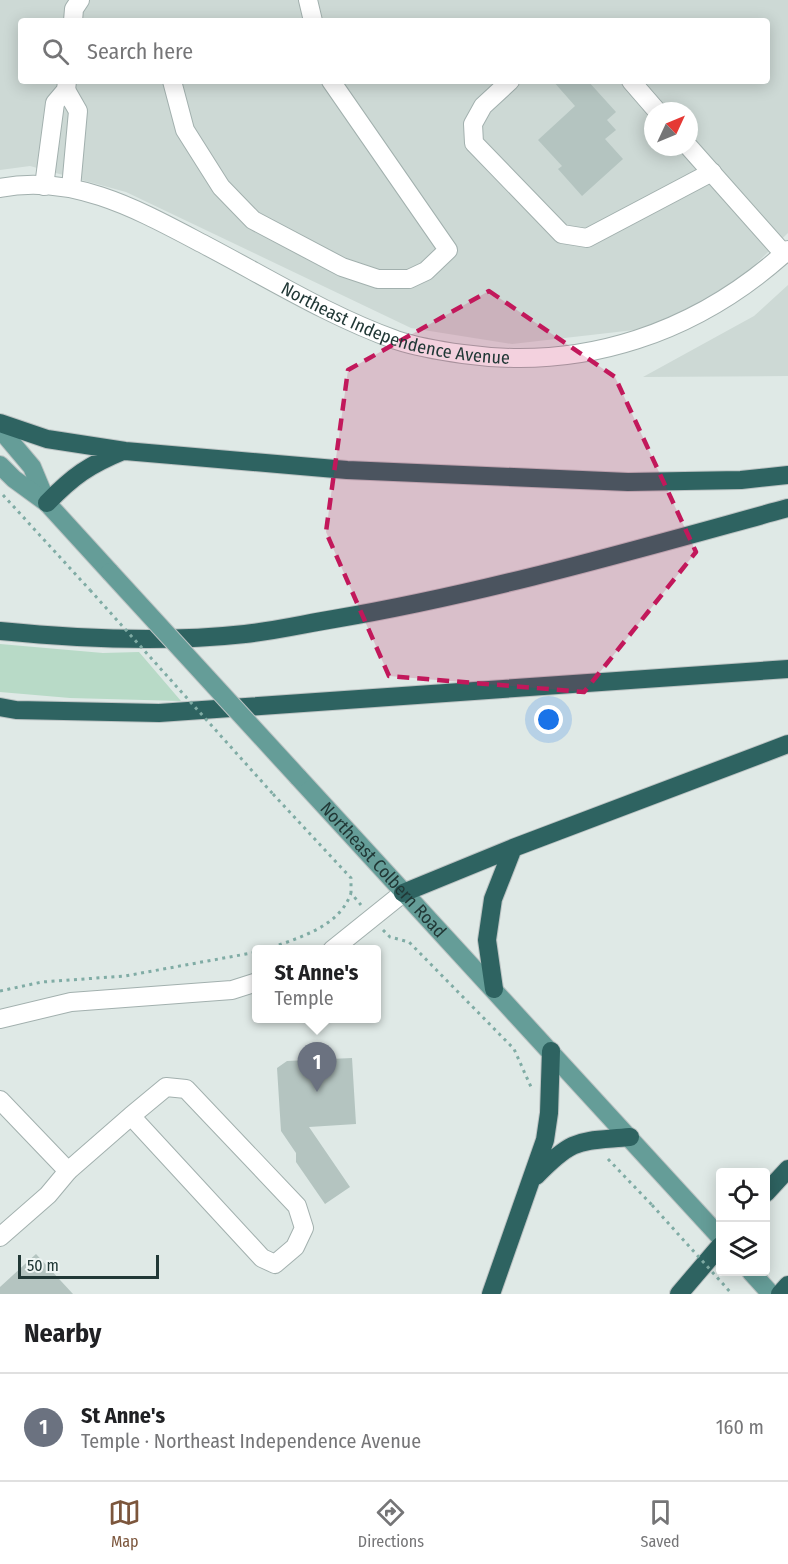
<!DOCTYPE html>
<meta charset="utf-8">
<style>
:root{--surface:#fff;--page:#f6f6f6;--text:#202124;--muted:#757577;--line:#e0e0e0;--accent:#7c563c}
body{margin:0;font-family:"Fira Sans Condensed",sans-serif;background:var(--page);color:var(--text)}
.controls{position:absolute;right:18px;bottom:18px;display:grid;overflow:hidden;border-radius:6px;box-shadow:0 3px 15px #0003}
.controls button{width:54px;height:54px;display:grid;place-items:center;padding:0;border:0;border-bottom:2px solid var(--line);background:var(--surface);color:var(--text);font:30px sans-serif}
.compass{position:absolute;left:644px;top:102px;width:54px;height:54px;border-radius:50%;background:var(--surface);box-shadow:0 3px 15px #0003;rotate:46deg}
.scale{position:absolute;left:18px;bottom:15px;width:141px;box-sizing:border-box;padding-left:6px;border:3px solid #213836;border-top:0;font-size:16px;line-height:21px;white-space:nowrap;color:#213836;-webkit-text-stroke:4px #eff6f4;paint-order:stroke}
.you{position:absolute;left:549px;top:720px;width:21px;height:21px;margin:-15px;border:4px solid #fff;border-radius:50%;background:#1a73e8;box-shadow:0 0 0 9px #1a73e833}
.badge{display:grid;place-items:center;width:39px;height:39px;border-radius:50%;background:var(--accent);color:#fff;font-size:20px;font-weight:700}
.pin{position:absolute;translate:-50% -50px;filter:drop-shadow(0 2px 3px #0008)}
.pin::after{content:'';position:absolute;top:32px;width:21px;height:18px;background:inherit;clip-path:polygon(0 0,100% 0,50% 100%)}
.popup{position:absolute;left:252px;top:945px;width:129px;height:78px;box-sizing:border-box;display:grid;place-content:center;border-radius:6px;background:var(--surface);filter:drop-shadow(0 2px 4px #0005);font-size:20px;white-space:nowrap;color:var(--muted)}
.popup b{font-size:22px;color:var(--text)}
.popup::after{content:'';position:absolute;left:50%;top:100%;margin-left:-12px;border:12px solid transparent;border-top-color:var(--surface)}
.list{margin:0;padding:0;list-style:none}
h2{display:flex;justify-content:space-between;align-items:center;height:78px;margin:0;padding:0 24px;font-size:26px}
h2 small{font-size:20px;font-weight:400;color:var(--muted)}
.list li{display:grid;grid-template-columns:39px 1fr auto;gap:18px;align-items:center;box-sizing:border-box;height:108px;padding:0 24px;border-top:2px solid var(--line)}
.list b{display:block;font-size:22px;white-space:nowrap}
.list p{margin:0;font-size:20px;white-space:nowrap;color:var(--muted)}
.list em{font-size:20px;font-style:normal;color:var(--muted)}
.icon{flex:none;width:33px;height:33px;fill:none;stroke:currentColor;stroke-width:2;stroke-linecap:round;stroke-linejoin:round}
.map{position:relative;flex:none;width:788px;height:1294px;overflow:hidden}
.search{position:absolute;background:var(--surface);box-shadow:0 3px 15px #0003;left:18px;right:18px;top:18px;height:66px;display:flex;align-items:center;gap:15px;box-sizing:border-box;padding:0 21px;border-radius:6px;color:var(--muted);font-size:22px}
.sheet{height:186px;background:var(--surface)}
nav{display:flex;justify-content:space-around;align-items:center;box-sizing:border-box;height:84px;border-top:2px solid var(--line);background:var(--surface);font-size:16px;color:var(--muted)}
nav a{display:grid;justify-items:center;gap:3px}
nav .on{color:var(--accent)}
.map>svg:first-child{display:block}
.built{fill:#cdd9d5;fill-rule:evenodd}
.green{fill:#b8dac7}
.building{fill:#b4c4c0}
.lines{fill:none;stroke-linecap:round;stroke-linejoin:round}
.minor-casing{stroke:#a2b0ae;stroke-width:20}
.major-casing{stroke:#bcc3c3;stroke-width:20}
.highway-casing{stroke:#bcc3c3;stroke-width:20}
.path{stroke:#80aca5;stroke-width:3;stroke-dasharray:3 4.5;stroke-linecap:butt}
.minor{stroke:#fff;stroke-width:18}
.major{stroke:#659d98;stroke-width:18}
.highway{stroke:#2e6361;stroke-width:18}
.major-bridge-casing{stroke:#bcc3c3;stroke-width:20;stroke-linecap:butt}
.path-bridge{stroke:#80aca5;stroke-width:3;stroke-dasharray:3 4.5;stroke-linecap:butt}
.major-bridge{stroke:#659d98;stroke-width:18}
.marked{fill:#c2185b;fill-opacity:0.2;stroke:#c2185b;stroke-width:4.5;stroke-dasharray:12 8;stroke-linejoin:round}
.labels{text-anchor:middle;stroke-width:6;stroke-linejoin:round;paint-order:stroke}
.street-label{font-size:18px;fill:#213836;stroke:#eff6f4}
</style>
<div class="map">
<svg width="788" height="1294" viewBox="0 0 788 1294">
<rect width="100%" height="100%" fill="#dfe9e6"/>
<!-- built -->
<path class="built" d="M0,0H788V233L741,278L652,328L512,344L411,328L126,192L30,166L0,170ZM21,21H767V81H21ZM653,111H689V147H653Z
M788,285V376L643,377L754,316Z"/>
<!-- green -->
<path class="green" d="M0,644L103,653L139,652L181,701L70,698L0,692Z"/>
<!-- building -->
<path class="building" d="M553,81H588L616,112L607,120L616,130L605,139L623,159L582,196L558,169L562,166L538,140L575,106Z
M352,1058L356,1124L309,1127L350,1187L325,1204L296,1162V1153L281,1131L277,1068L287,1061Z
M36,1254L73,1294H0V1287Z"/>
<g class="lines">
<!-- minor casing -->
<g class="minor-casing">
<g id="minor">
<path d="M308,0L313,21"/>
<path d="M73,21L74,9L80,0"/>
<path d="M172,81L185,130L221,187L253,220L342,267L378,279H409L426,271L448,250L331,81"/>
<path d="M510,81L483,106L473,124L474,143L562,234L587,238L712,172"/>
<path d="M631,81L657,111"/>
<path d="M66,90L78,111L71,188"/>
<path d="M689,147L784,254"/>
<path d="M44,186L55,103L66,90L67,81"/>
<path id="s1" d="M0,188C75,173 142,212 205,245C268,278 329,316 396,340C417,347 441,351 463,354C584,371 697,333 788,250"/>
<path d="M332,950L403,893"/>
<path d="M0,1019L71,1002L232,990L257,982"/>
<path d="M0,1100L68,1171L48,1195L0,1237"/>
<path d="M68,1171L131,1116L166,1087L186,1089L297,1206L304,1228L295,1247L275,1264L262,1258L131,1116"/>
</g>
</g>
<!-- major casing -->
<g class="major-casing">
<g id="major">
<path d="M0,429L32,467L47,503"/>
<path d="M0,465L14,479L47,503L110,572"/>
<path id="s2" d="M298,777L720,1237"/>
<path d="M751,1272L771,1294"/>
</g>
</g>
<!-- highway casing -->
<g class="highway-casing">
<path id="highway" d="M0,423L47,439L125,451L347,470L628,482L741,480L788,475
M47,503C73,476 89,465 123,451
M0,631C81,639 163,643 245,634C274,631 304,624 334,619C487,593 638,549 788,508
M0,707L16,710L159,713L788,669
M403,893L513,848L788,744
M494,989L487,940L493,899L513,848
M536,1176C574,1137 578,1142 630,1137
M766,1193L788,1169
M491,1294L545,1140L549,1113L551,1051
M679,1294L720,1246
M780,1294L788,1285"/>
</g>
<!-- path -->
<path class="path" d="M3,495L90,590
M273,794L351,878V893L361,905
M383,930L390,937L409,942L514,1049L531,1087
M265,950C297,938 339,928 351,893
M0,991L42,982L125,976L257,952
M608,1159L652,1205"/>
<!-- minor -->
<use href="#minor" class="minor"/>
<!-- major -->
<use href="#major" class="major"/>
<!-- highway -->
<use href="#highway" class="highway"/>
<!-- major-bridge casing -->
<g class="major-bridge-casing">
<path id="major-bridge" d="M110,572L298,777"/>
</g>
<!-- path-bridge -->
<path class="path-bridge" d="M90,590L273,794
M652,1205L732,1294"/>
<!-- major-bridge -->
<use href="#major-bridge" class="major-bridge"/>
</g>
<!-- marked area -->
<path class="marked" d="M489,291L615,377L696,552L584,692L389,676L326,532L348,370Z"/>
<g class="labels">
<!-- street labels -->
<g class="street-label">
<text dy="6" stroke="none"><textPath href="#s1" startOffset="426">Northeast Independence Avenue</textPath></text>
<text dy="6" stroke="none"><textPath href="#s2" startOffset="126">Northeast Colbern Road</textPath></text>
</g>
</g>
</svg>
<div class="controls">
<button><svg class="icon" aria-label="locate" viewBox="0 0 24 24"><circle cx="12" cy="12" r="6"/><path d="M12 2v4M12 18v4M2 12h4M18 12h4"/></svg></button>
<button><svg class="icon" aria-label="layers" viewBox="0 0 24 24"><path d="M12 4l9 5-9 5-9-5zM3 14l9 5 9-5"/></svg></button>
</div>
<svg class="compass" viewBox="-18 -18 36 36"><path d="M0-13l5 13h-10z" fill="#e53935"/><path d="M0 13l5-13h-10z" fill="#757577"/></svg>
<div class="scale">50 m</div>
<div class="you"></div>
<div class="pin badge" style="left:317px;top:1092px;background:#6b7280">1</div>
<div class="popup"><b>St Anne's</b>Temple</div>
<div class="search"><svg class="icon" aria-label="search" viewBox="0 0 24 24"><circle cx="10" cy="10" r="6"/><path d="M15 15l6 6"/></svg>Search here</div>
</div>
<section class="sheet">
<h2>Nearby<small></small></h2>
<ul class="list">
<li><span class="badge" style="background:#6b7280">1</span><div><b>St Anne's</b><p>Temple · Northeast Independence Avenue</p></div><em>160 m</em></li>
</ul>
</section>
<nav>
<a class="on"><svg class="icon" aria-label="map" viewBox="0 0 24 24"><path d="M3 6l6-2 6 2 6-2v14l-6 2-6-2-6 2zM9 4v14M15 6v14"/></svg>Map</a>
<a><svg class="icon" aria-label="directions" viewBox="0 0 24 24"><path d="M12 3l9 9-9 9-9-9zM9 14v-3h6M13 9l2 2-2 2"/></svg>Directions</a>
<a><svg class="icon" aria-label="saved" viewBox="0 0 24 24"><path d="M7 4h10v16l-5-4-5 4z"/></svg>Saved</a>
</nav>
